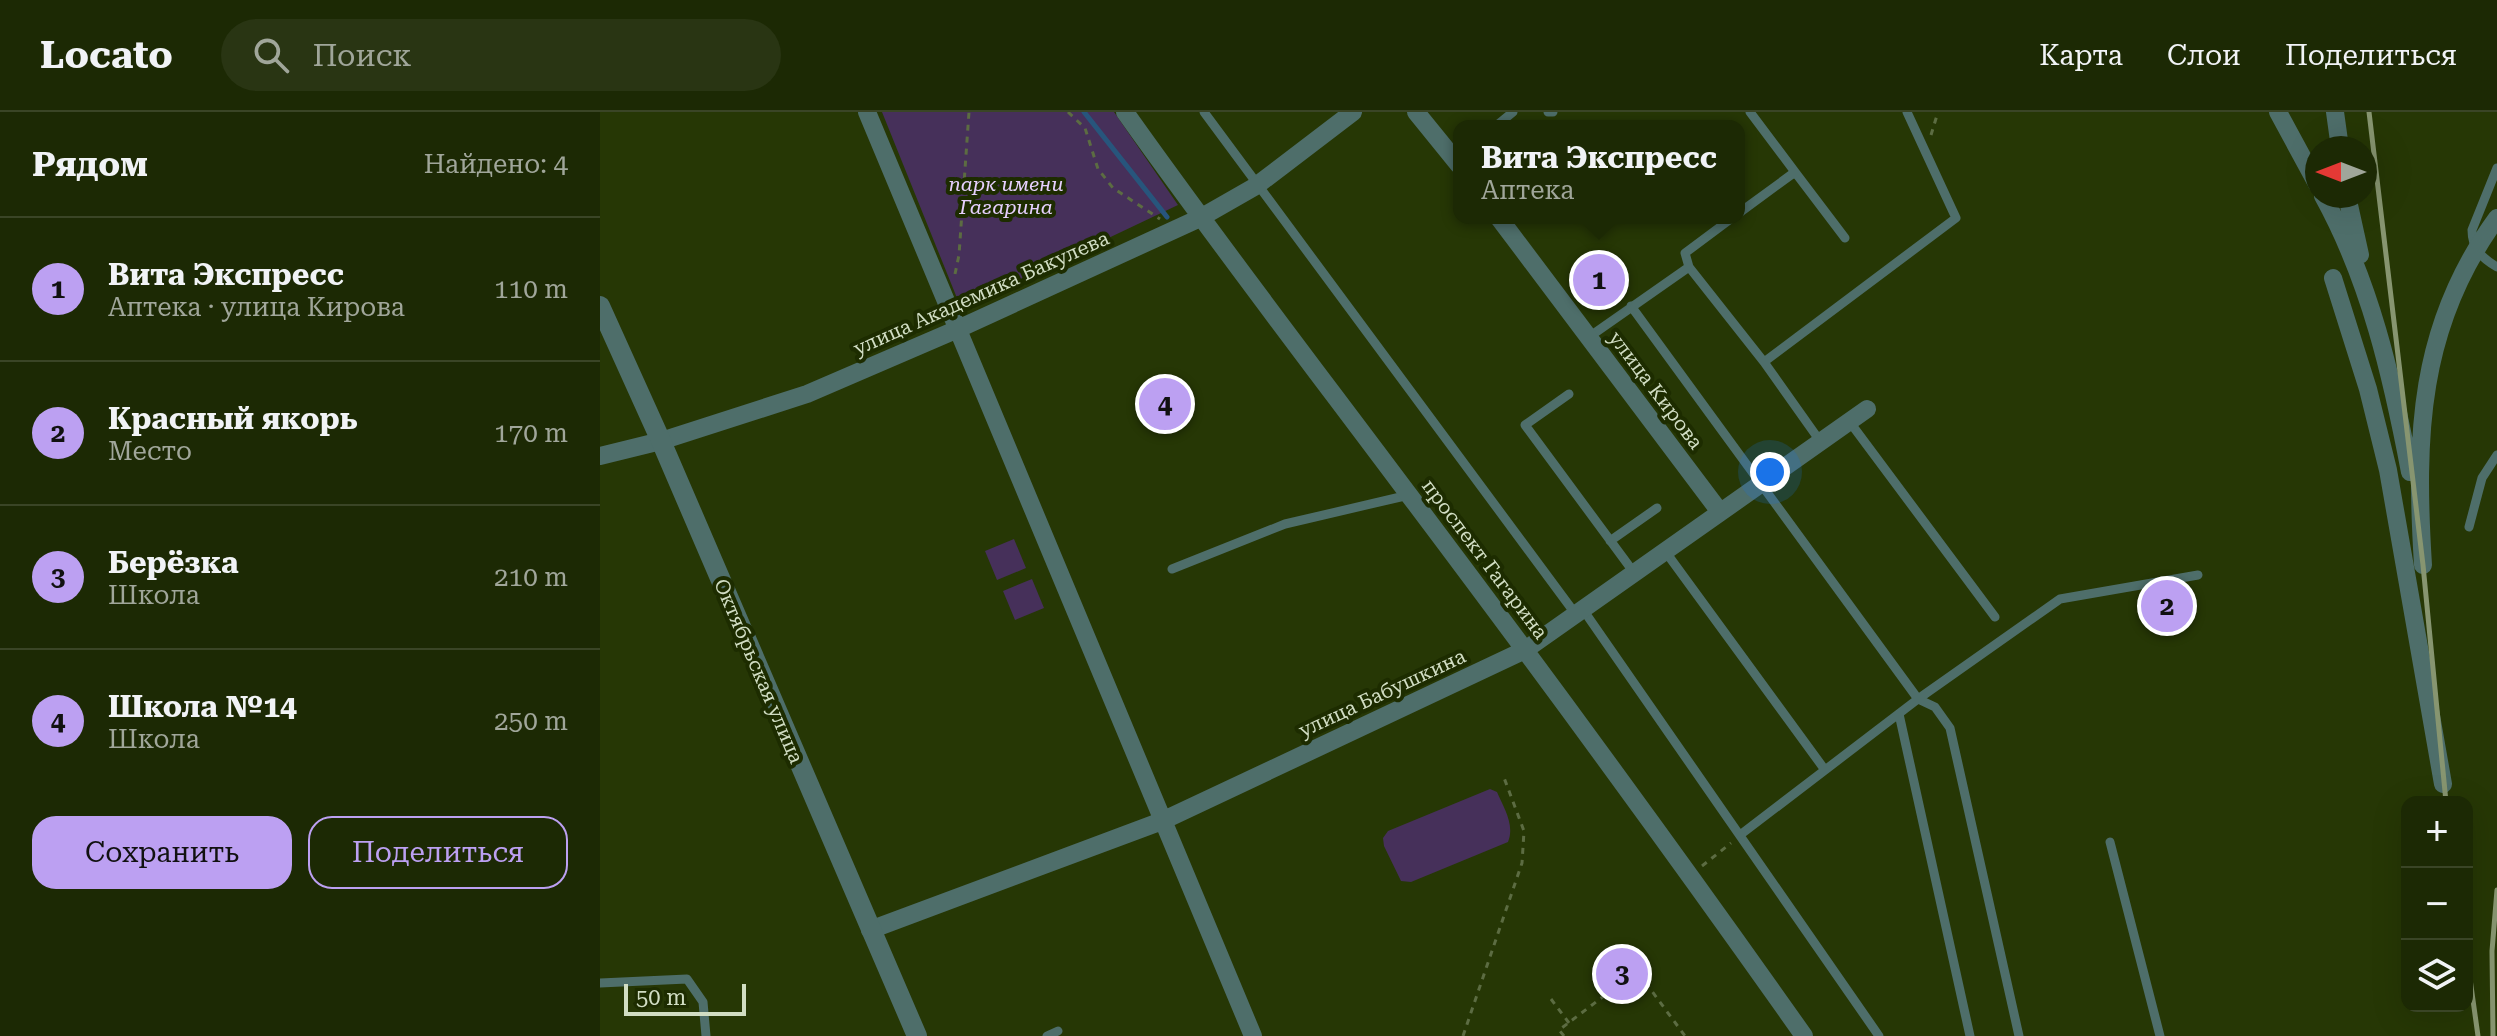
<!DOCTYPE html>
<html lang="ru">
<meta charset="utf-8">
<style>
:root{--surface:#1c2904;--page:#293513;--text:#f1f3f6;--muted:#a0a69a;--line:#3a4526;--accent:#bca0f2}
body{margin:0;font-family:"Roboto Serif",serif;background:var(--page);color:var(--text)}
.controls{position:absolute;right:24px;bottom:24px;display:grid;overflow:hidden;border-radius:16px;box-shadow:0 8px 32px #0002}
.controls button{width:72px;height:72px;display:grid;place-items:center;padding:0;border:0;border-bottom:2px solid var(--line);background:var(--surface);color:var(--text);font:40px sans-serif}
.compass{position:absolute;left:1705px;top:24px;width:72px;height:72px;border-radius:50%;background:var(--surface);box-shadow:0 8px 32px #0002;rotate:270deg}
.scale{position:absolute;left:24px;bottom:20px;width:122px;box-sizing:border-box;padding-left:8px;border:4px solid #d1ddc3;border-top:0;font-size:22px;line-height:28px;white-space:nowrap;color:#d1ddc3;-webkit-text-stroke:6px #1d2c00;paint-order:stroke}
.you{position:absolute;left:1170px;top:360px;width:28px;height:28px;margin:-20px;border:6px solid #fff;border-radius:50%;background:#1a73e8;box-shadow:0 0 0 12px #1a73e833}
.badge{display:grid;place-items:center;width:52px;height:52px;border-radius:50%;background:var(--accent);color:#111;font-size:26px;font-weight:700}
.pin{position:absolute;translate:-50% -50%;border:4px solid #fff;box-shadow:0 2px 8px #0006}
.popup{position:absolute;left:853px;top:8px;width:292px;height:104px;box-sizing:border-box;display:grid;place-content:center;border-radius:16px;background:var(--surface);filter:drop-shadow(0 2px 6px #0005);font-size:26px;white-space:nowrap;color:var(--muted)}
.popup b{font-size:30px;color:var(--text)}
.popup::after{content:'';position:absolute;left:50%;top:100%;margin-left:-16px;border:16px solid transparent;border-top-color:var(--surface)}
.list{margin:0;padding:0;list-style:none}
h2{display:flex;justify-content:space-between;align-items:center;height:104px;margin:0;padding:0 32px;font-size:34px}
h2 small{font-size:26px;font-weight:400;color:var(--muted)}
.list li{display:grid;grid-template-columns:52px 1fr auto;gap:24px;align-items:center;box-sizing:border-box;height:144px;padding:0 32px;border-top:2px solid var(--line)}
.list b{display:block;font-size:30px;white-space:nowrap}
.list p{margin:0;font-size:26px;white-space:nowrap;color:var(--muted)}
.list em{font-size:26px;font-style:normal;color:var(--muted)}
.actions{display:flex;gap:16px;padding:24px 32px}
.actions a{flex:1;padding:18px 0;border:2px solid var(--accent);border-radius:24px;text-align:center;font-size:28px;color:var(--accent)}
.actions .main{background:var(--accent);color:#111}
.icon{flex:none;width:44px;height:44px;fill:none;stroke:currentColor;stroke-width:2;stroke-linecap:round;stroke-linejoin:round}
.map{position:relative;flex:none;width:1897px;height:924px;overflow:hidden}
header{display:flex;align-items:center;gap:48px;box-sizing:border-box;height:112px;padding:0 40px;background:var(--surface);border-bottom:2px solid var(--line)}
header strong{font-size:38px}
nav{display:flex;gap:44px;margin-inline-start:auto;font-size:28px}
.search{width:560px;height:72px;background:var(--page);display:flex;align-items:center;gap:20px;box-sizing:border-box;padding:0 28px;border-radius:44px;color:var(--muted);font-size:30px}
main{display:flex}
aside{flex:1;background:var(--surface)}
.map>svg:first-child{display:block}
.green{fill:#46305a}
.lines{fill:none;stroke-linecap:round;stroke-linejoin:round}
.stream{stroke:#27557c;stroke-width:5}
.path{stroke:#5c6c42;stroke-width:3;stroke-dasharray:6 6;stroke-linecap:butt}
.service{stroke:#4e6e6a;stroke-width:9}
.minor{stroke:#4e6e6a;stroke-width:18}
.tertiary{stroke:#4e6e6a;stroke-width:20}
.rail{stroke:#879570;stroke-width:5}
.labels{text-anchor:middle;stroke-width:8;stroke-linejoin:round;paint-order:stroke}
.park-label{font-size:20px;font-style:italic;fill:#e6d0fe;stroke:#1d2c00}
.street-label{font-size:20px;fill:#d1ddc3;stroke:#1d2c00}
</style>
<header>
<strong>Locato</strong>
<div class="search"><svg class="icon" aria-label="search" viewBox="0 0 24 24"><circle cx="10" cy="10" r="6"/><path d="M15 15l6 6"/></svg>Поиск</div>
<nav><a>Карта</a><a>Слои</a><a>Поделиться</a></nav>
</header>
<main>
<aside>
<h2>Рядом<small>Найдено: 4</small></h2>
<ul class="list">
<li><span class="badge">1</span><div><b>Вита Экспресс</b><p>Аптека · улица Кирова</p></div><em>110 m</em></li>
<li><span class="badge">2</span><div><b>Красный якорь</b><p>Место</p></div><em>170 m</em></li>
<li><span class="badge">3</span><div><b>Берёзка</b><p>Школа</p></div><em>210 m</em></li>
<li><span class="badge">4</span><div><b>Школа №14</b><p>Школа</p></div><em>250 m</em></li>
</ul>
<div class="actions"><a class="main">Сохранить</a><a>Поделиться</a></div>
</aside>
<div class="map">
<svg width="1897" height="924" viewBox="0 0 1897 924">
<rect width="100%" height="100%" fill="#263705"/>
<!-- green -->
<path class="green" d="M282,0H514L578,93L361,196Z
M414,427L426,456L397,468L385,439Z
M432,467L444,496L415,508L403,479Z
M890,677L897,680C904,696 915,713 908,730L811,770L801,769L784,734L783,726L788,719Z"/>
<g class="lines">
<!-- stream -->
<path class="stream" d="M484,0L567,105"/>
<!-- path -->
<path class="path" d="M468,0L485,16L498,57L513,76L560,107
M1331,23L1338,0
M355,162L359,143L369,0
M1102,754L1131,731
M951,887L969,911
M863,924L922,751L924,719L903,663
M964,924L959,918L1037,859L1085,924"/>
<!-- service -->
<path class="service" d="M604,0L977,504
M948,0H953
M896,14L913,0
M1897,56L1872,118C1872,137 1882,146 1897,155
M1195,60L1245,126
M1139,101L1195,60L1150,0
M1089,155L1085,141L1132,106
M1031,194L1318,587L1335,595L1350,616L1419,924
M989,225L1089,155L1164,250L1220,329
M1164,250L1356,106L1307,0
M969,282L925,313L1035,462
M1249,309L1395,505
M1869,415L1882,366L1897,343
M1010,429L1057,396
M1065,439L1225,658
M572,457L685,412L809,383
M984,499L1279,924
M1299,602L1370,924
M1140,723L1318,587L1460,487L1598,463
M1510,730L1560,924
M0,871L87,867L103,890L106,924
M447,924L458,919"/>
<!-- minor -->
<path class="minor" d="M267,0L653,924
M525,0C617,130 714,256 809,383C943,561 1075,741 1204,924
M816,0L859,53
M1678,0L1717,72
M1735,0L1740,36
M1723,84C1770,169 1792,265 1810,360
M1747,84L1760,143
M899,106L1120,400
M1733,166L1768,277L1788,358L1843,672
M0,344L61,329L207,282L358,217L600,106L656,74L753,0
M1823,453C1815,325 1818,214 1897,106
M270,818L562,709L925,538L1267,297"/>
<!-- tertiary -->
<path class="tertiary" d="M0,194L61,329L317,924"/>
<!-- rail -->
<path class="rail" d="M1769,0L1823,453L1846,690
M1867,845L1878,924
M1893,924L1892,839L1897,778"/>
</g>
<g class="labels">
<!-- park labels -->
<g class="park-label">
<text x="406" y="79">парк имени<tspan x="406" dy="23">Гагарина</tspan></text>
</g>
<!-- street labels -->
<g class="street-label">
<text transform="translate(381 181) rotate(-24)" y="7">улица Академика Бакулева</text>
<text transform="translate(1056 278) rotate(53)" y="7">улица Кирова</text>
<text transform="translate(885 447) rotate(53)" y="7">проспект Гагарина</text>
<text transform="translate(159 559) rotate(67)" y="7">Октябрьская улица</text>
<text transform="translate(782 581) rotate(-25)" y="7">улица Бабушкина</text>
</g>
</g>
</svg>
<div class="controls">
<button>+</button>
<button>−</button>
<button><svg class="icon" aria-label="layers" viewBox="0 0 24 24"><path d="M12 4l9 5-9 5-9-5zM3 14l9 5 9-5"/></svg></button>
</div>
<svg class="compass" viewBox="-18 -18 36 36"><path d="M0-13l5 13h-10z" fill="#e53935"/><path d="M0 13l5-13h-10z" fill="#a0a69a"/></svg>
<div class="scale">50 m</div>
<div class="you"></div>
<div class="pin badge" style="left:999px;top:168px">1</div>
<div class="popup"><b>Вита Экспресс</b>Аптека</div>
<div class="pin badge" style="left:1567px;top:494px">2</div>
<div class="pin badge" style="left:1022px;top:862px">3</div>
<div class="pin badge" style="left:565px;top:292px">4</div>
</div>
</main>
